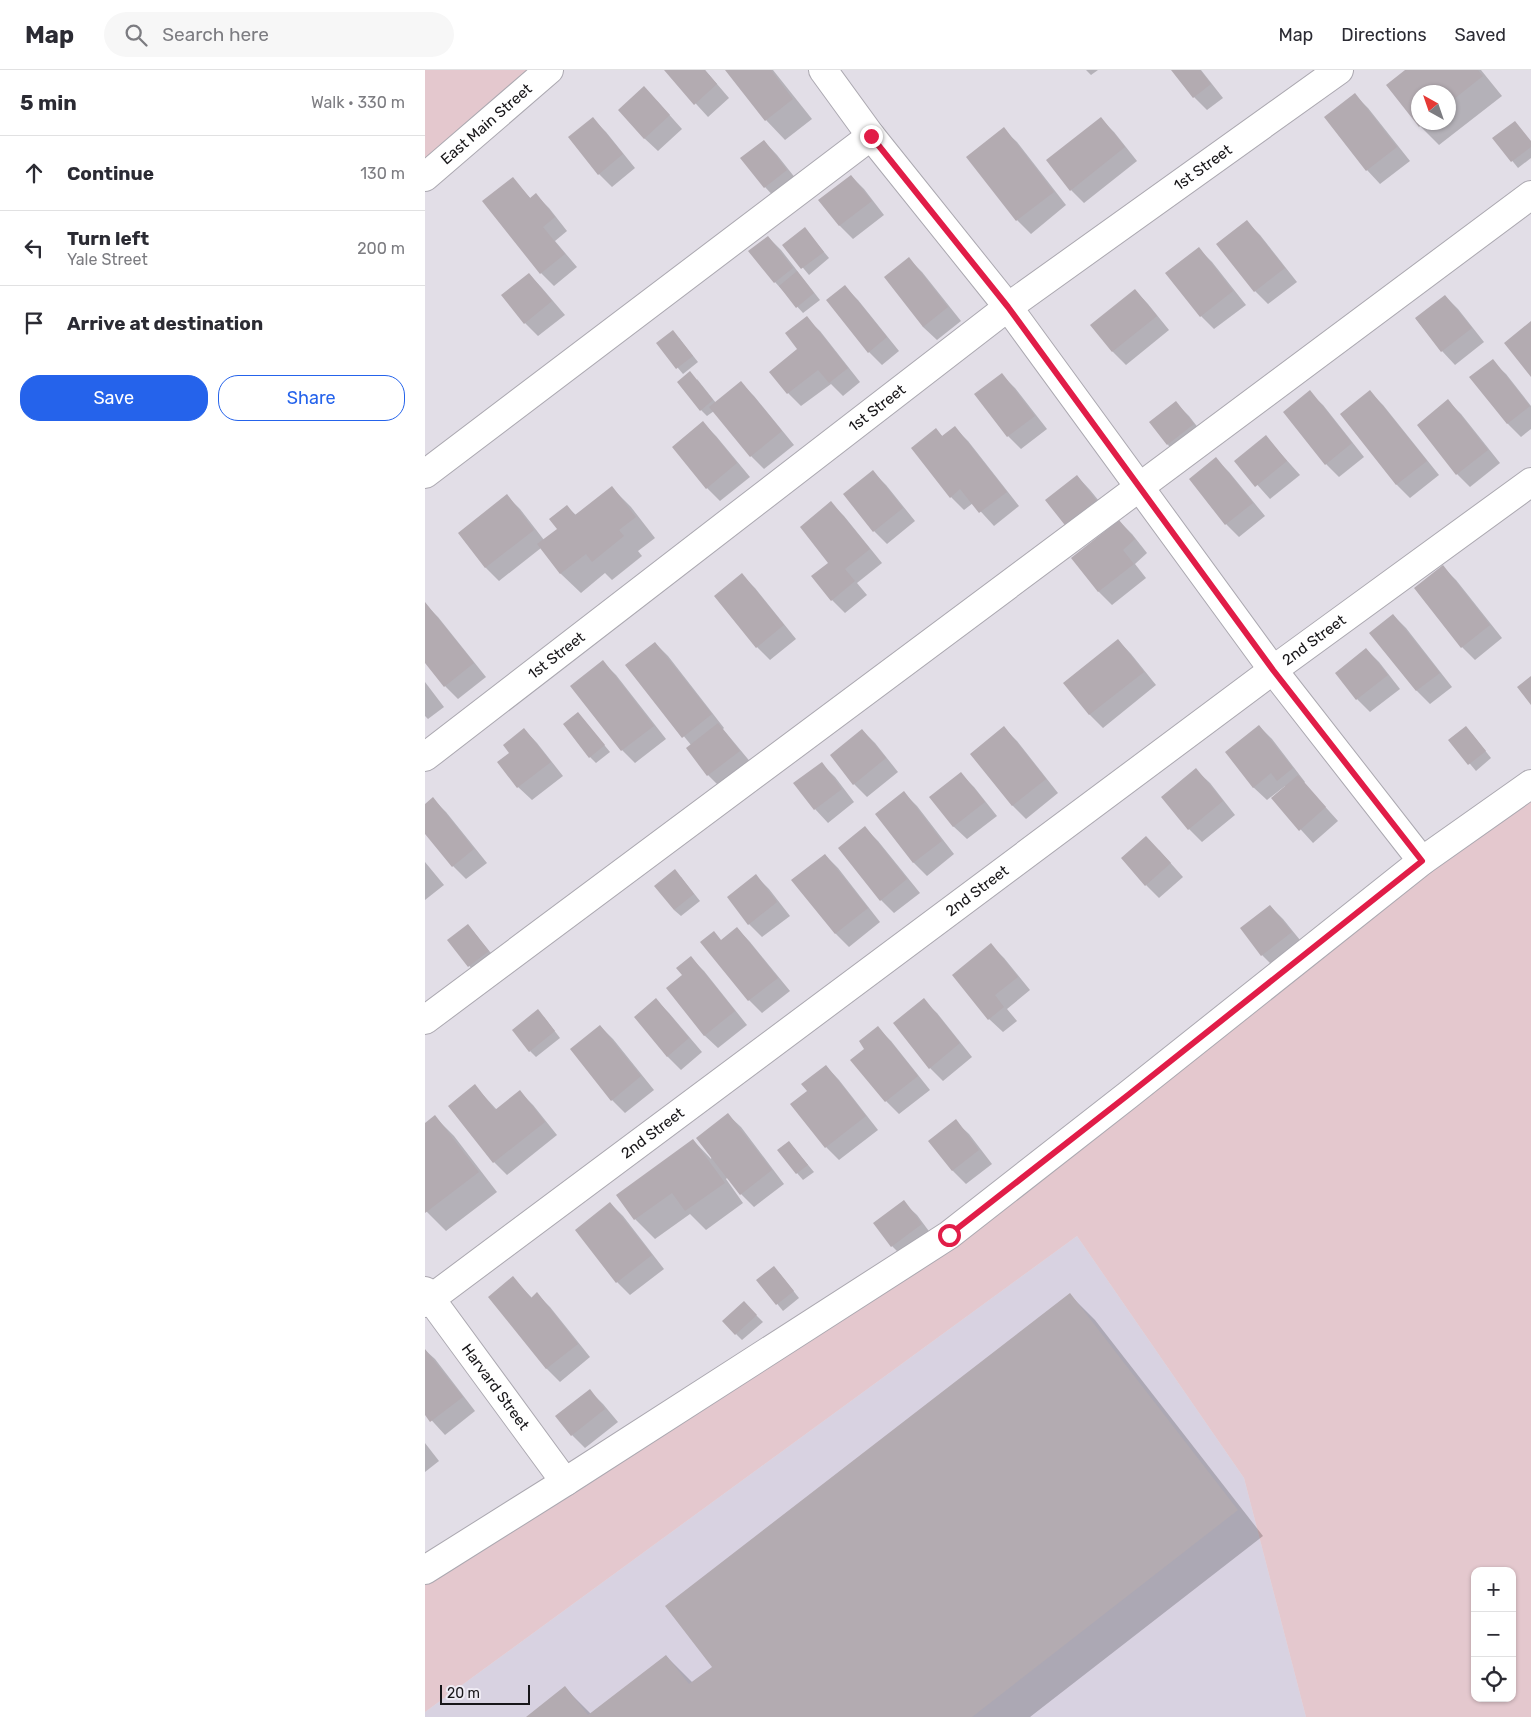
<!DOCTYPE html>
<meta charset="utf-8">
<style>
:root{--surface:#fff;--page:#f7f7f7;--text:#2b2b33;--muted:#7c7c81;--line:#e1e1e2;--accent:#2563eb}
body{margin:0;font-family:Rubik,sans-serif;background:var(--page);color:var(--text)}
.controls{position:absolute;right:15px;bottom:15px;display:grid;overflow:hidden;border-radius:10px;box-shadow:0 1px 4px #0004}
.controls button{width:45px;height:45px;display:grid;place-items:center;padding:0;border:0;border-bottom:1px solid var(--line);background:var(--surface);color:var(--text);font:25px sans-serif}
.compass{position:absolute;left:986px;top:15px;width:45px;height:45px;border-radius:50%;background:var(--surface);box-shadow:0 1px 4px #0004;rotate:320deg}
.scale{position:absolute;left:15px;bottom:12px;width:90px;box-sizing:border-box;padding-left:5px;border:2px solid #181619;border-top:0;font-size:14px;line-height:18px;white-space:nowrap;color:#181619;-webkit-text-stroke:4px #efebf4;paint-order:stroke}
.stop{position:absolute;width:15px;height:15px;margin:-11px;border:4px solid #e11d48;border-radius:50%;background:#fff}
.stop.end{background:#e11d48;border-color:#fff;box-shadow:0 1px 5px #0008}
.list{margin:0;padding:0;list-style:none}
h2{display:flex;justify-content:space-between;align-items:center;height:65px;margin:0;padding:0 20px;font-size:21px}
h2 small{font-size:16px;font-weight:400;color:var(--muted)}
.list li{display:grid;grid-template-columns:32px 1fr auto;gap:15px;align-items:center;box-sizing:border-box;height:75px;padding:0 20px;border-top:1px solid var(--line)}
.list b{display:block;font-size:19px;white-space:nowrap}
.list p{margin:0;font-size:16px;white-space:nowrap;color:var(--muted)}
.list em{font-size:16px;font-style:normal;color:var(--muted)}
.actions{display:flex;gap:10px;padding:15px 20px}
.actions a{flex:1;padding:11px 0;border:1px solid var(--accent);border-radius:20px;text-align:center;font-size:18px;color:var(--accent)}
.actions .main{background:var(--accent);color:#fff}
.icon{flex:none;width:28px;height:28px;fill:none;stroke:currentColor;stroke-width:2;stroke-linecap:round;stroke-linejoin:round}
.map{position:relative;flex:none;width:1106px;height:1647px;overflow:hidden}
header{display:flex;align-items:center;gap:30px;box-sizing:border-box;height:70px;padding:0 25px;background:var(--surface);border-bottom:1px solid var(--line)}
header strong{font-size:24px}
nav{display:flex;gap:28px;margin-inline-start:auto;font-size:18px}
.search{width:350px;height:45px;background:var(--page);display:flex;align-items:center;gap:12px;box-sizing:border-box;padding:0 18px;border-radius:28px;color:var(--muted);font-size:19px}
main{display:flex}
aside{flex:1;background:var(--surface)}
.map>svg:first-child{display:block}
.built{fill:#d8d2e1}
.green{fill:#e4c8ce;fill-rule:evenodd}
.shadow{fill:#0003;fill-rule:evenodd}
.building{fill:#b3abb1}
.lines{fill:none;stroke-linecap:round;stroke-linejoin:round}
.minor-casing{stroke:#aba8b0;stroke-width:30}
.minor{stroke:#fff;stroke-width:28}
.route{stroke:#e11d48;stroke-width:6}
.labels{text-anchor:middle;stroke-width:4;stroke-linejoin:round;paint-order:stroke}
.street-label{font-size:15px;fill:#181619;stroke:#efebf4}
</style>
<header>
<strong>Map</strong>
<div class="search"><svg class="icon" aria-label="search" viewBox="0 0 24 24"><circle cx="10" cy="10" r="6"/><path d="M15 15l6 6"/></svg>Search here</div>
<nav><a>Map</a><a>Directions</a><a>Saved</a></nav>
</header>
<main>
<aside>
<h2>5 min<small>Walk · 330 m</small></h2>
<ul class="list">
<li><svg class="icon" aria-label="ahead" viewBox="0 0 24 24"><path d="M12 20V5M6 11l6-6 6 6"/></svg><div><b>Continue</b></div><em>130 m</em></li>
<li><svg class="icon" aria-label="left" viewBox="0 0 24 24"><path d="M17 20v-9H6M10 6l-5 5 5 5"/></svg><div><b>Turn left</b><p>Yale Street</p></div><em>200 m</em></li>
<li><svg class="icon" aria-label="arrive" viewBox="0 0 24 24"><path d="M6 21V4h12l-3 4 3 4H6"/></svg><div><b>Arrive at destination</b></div></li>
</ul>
<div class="actions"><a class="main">Save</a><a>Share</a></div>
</aside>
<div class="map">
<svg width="1106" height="1647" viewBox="0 0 1106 1647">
<rect width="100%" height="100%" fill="#e2dee7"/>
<!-- built -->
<path class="built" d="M652,1166L819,1408L881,1647H0V1642Z"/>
<!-- green -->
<path class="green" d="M0,0H124L0,107Z
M1106,714V1647H881L819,1408L652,1166L0,1642V1500L524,1165ZM1050,1501H1087V1628H1050Z"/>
<!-- shadow -->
<path class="shadow" d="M240,0H280L304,28L283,47Z
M301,0H348L387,49L360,70L341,50Z
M661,0H673L666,5Z
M747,0H776L798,28L782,40L769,27Z
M982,0H1056L1077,26L1014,75L995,56L963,15ZM994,22H1024V52H994Z
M930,25L943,38L985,91L955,114L942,100L901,47Z
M232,31L257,59L233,81L219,68Z
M168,49L181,62L210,98L187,117L174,104Z
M676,49L689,62L712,91L659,133L646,120Z
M578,59L592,72L641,135L606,164L592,150L543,87Z
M1069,68L1106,71V88L1093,98Z
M339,71L352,85L375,114L353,131L340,117L317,88Z
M426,106L439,119L459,145L428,169L415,156L395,130Z
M88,109L106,129L111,125L124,138L142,161L130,171L152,197L129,216L116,203Z
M822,152L835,165L872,212L843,234L830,221L793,174Z
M380,159L404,188L384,205L359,175Z
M343,167L356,180L395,230L378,243L350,212L325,181Z
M774,179L787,192L821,235L789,259L776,246Z
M484,189L497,202L536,251L512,270L498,257Z
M104,204L117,218L140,245L113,266L100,253Z
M420,217L433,230L474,281L457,295L444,282Z
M710,220L723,234L744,260L701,295L688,282L667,256Z
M1020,226L1033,239L1059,272L1030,295L1017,281L991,249Z
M381,248L395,261L435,312L418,326L406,314L376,336L363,323L346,302L374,279Z
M254,268L273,292L258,304L233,274Z
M1067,291L1081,304L1106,336V359L1096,367L1083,354L1046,308Z
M576,304L590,318L622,359L596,379L583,366Z
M272,309L291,333L316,313L329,326L369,375L339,399L326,386L289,341L282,346L276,340Z
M884,322L898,335L939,387L914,407L901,394Z
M945,322L958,335L1014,405L985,428L972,415L916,344Z
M1023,331L1036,344L1075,393L1045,417L1032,404L993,355Z
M751,333L764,346L781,368L756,388L743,375Z
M278,353L291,366L325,407L295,431L282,418Z
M530,358L543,371L594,436L569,456L548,433L539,440L526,427L511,359L518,367Z
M841,367L875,405L845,429L811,391Z
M791,389L804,402L840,446L814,467L801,454Z
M448,402L461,415L490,451L462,474L449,461Z
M652,406L665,420L687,447L644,458Z
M187,418L206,437L230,468L213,481L217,486L187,510L180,503L156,523L136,504L116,478L74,511L61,498L34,463L82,426L95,439L119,470L134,459L142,437L151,445Z
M406,433L419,446L457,493L432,513L442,525L420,543L407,530L405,493Z
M694,451L707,464L722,483L710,494L721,508L687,535L674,522L648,488Z
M1018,497L1031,510L1077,568L1050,590L1037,577Z
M317,505L330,518L371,569L345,590L332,577Z
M0,534L13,547L61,607L33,629L20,616L0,591Z
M968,545L981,558L1027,617L1005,634L992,621L946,563Z
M693,570L706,584L731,615L678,658L665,645L639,613Z
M230,573L243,586L299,658L298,659L327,694L296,718L283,705L266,675L201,595Z
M941,579L954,592L975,619L945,642L932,629Z
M178,592L191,605L241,669L210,693L197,680L147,616Z
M0,612L19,637L3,649L0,646Z
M153,643L185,682L171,693L165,687Z
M834,656L847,669L880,712L879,713L913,751L888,773L848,729L861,717L860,716L842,730L828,717Z
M579,658L592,671L633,723L601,749L588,736L546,684Z
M99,659L112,673L138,706L107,730L93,717L74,692L86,683Z
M437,660L450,673L473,702L442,727L429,714Z
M1047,664L1066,688L1051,701L1025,670Z
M397,694L410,707L429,732L403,753L390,739Z
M771,700L785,713L810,745L777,772L764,759L738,727Z
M536,704L549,717L572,746L542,769L528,756Z
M479,723L492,736L529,784L502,806L489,793L452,744Z
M8,729L21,742L62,793L41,809L28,796L0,762V735Z
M440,758L453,771L495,823L469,843L456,830Z
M734,780L758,807L734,828L721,815Z
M400,785L413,798L455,852L424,877L411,864L368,810Z
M0,792L19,815L0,830Z
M331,806L344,819L365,846L337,867L324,854Z
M256,807L275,831L256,846L249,840Z
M845,836L858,849L879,875L850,898L837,885Z
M43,855L70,888L50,903L24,870Z
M312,858L325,872L365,921L337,943L324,930L277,872L297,871Z
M566,875L579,888L605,920L582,939L592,951L578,962L564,949Z
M266,888L279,901L322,955L293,978L279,965L259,906Z
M231,930L244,943L277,982L256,1000L242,986Z
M498,930L512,943L547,987L518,1011L505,998Z
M119,947L135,968L111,987L105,981Z
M175,956L188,969L229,1020L200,1043L187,1030Z
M453,958L466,971L505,1020L474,1044L461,1031L441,979Z
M401,996L414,1010L453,1060L414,1090L401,1077L383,1021Z
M50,1016L72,1040L95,1022L108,1035L132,1065L82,1105L69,1092Z
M302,1044L316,1057L359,1114L329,1137L316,1124L303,1107L301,1109L318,1133L281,1160L265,1144L230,1169L210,1149L193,1125L268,1070L286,1089Z
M10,1047L29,1066L72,1122L21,1161L0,1140V1055Z
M530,1051L544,1064L567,1094L541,1114L528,1101L505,1071Z
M364,1072L389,1102L378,1110L372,1103Z
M478,1132L492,1145L509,1168L480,1189L467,1176Z
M185,1133L198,1146L239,1199L205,1225L192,1212L151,1160Z
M355,1204L374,1228L358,1241L333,1210Z
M88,1208L107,1228L112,1224L125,1237L165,1287L135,1312L121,1298Z
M645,1225L670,1250L838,1466L605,1647H103L140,1618L166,1644L241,1586L268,1613L289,1598Z
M319,1233L338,1252L317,1270L311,1264Z
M0,1280L10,1289L50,1341L20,1365L0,1343Z
M165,1321L178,1334L193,1352L160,1378L147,1365Z
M0,1373L14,1391L0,1402Z"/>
<!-- building -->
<path class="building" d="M239,0H280L292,14L269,35Z
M300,0H346L368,29L340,51Z
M746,0H775L786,14L768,28Z
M980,0H1053L1058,6L1024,33V22H994V52H999L994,57L961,15Z
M219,16L245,45L219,69L193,40Z
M930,23L972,77L941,101L899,47Z
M168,47L198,84L173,105L143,67Z
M676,47L700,77L645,121L621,90Z
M1090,51L1106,71V77L1086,92L1067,68Z
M579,57L629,122L591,151L541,87Z
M339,70L362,100L339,118L315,88Z
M426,105L447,131L414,156L393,130Z
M88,107L105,128L111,123L130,147L118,157L140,184L115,204L57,131Z
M822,150L860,198L829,222L791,174Z
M380,157L399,182L376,199L357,175Z
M343,166L368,198L349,213L323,181Z
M774,177L808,221L775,247L740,203Z
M484,187L523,237L498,257L459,207Z
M372,201L389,223L371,238L354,216Z
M104,203L127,231L99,254L76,225Z
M420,215L462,267L443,283L401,230Z
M710,219L732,246L687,282L665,255Z
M1020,225L1047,258L1016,282L990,248Z
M382,246L423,298L404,313L393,300L362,324L344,302L372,279L360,263Z
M1106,251V307L1079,273Z
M248,260L268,286L251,299L231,273Z
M1068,289L1105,336L1082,354L1044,307Z
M265,301L288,330L275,341L252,312Z
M577,303L610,346L582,367L549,324Z
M316,311L357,361L325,387L284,337Z
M885,320L927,373L900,395L858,342Z
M945,320L1002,391L971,415L915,344Z
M1023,329L1063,380L1031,405L992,355Z
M751,331L769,354L742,375L724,352Z
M278,351L312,393L281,419L247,377Z
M530,356L582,422L554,443L535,419L525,428L486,378L511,358L517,366Z
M841,365L862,391L830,417L809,391Z
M791,387L828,433L800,455L764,409Z
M448,400L478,438L448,462L418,424Z
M652,405L674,434L643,459L620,430Z
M187,416L211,447L194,460L199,466L167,492L161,484L135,504L112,474L132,459L124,449L142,435L150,445Z
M82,424L109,460L60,498L33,463Z
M406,431L445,479L420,499L430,511L406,531L386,506L403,493L375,457Z
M694,450L710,469L698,480L709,494L673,522L646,488Z
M1018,495L1065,555L1036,578L989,518Z
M317,503L359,555L331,578L289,526Z
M0,532L49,593L19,617L0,593Z
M968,544L1015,603L991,621L944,563Z
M693,569L719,602L664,645L638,613Z
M230,572L287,644L257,668L200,595Z
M941,578L963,605L931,630L910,603Z
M178,590L229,656L196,681L145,616Z
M1106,606V635L1092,617Z
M153,642L180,675L164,688L138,654Z
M293,653L315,681L282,706L261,678Z
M834,655L868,698L852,711L846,703L828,718L800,682Z
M579,656L621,709L587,736L545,684Z
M1041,656L1061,681L1043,695L1023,670Z
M99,658L126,692L92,718L72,692L84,683L78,675Z
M437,659L461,688L428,715L405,685Z
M397,692L417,719L389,740L368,713Z
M771,698L798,731L763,760L736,727Z
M536,702L560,732L528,757L504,727Z
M873,705L901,737L874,761L846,728Z
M479,721L517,771L488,793L450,744Z
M8,727L49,779L27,797L0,764V734Z
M440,756L482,809L455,831L413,778Z
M721,766L746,793L720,816L696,788Z
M400,784L443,838L410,864L366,810Z
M250,799L269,824L249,840L229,816Z
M331,804L352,832L323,855L302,827Z
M845,835L867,862L836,886L815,858Z
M43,854L64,881L43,897L22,870Z
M312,857L353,908L323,931L275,872L289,861L296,870Z
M566,873L593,907L570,925L579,937L563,950L527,905Z
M266,886L310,941L279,966L241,918L257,905L251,898Z
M231,928L264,968L242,987L209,947Z
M499,928L535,973L504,999L468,953Z
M113,939L130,961L104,982L87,960Z
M175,955L216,1006L186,1031L145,979Z
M453,956L493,1006L460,1032L425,990L439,979L434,971Z
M401,995L441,1046L400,1078L365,1034L382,1021L376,1014Z
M50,1014L70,1040L95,1020L120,1052L68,1093L23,1036Z
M303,1043L347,1100L315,1125L271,1068Z
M10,1045L54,1102L0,1143V1053Z
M531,1049L554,1080L527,1101L503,1071Z
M268,1069L300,1113L260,1141L247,1123L209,1150L191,1125Z
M364,1071L383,1095L371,1104L352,1080Z
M479,1130L497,1154L466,1177L448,1153Z
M185,1132L227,1185L191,1213L150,1160Z
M349,1196L369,1221L351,1235L331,1210Z
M88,1206L106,1228L112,1222L153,1274L121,1299L63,1227Z
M645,1223L813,1440L547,1647H101L140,1616L163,1645L241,1585L264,1614L287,1597L240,1536Z
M319,1231L332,1245L310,1265L297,1251Z
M0,1279L38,1327L5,1352L0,1345Z
M165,1319L180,1339L146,1366L130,1346Z"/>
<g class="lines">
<!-- minor casing -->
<g class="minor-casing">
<g id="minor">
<path d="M398,0L446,66L583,237L848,600L997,791"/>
<path id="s1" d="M0,107L124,0"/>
<path d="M0,404L446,66"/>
<path id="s2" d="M0,687L583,237L914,0"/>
<path d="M0,950L1106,125"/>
<path id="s3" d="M0,1221L140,1412"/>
<path id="s4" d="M0,1233L848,600L1106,412"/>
<path d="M0,1500L140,1412L524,1165L703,1025L997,791L1106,714"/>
</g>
</g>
<!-- minor -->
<use href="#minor" class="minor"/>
</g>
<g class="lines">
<!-- route -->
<path class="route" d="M446,66L583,237L848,600L997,791L703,1025L524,1165"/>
</g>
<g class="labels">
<!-- street labels -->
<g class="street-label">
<text dy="5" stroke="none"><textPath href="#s1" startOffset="81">East Main Street</textPath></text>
<text dy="5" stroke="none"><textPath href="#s2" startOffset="976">1st Street</textPath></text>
<text dy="5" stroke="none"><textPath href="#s2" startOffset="571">1st Street</textPath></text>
<text dy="5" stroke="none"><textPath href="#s4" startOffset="1109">2nd Street</textPath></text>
<text dy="5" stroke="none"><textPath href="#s2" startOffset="166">1st Street</textPath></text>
<text dy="5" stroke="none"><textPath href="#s4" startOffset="689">2nd Street</textPath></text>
<text dy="5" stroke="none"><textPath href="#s4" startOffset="284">2nd Street</textPath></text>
<text dy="5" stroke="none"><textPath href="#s3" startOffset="119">Harvard Street</textPath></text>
</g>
</g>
</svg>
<div class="controls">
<button>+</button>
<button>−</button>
<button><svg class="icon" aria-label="locate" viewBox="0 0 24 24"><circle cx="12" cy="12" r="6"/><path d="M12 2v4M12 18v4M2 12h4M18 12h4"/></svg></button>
</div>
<svg class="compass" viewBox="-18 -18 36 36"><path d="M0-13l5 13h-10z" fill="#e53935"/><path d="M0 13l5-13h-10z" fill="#7c7c81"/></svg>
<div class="scale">20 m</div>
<div class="stop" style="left:524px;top:1165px"></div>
<div class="stop end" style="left:446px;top:66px"></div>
</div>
</main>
